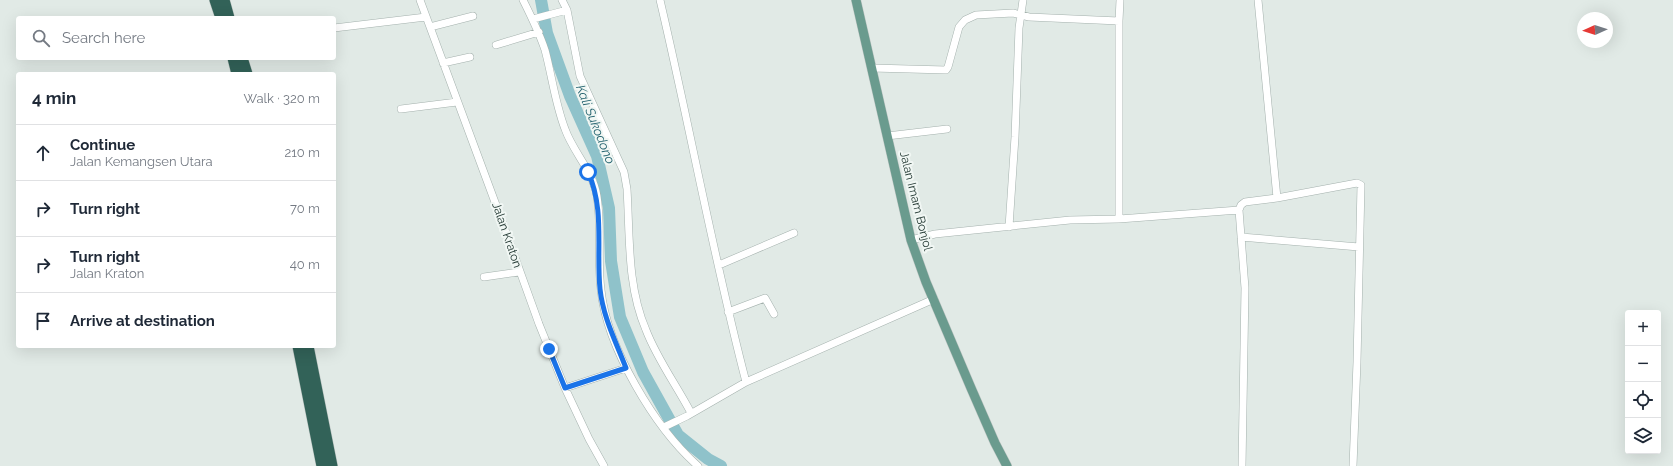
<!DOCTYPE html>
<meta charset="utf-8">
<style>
:root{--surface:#fff;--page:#f2f2f3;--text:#1f2937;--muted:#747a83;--line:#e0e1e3}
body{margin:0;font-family:Raleway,sans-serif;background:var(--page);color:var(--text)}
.controls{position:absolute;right:12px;bottom:12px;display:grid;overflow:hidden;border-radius:4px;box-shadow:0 4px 16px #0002}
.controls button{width:36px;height:36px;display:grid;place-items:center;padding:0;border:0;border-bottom:1px solid var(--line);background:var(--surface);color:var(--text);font:20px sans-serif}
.compass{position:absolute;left:1577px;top:12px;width:36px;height:36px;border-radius:50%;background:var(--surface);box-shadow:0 4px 16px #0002;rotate:267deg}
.stop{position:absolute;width:12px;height:12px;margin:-9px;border:3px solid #1a73e8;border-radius:50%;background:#fff}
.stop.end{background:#1a73e8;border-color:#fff;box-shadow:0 1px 4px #0008}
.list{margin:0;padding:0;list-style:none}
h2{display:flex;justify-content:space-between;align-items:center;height:52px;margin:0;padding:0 16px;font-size:17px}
h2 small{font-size:13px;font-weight:400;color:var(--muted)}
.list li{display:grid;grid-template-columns:26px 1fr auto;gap:12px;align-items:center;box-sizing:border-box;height:56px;padding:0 16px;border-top:1px solid var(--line)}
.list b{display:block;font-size:15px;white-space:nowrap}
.list p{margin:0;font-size:13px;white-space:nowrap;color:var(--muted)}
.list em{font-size:13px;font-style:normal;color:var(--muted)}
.icon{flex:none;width:22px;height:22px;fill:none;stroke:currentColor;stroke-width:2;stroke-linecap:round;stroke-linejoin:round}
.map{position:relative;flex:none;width:1673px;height:466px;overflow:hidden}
.search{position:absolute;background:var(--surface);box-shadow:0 4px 16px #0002;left:16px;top:16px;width:320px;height:44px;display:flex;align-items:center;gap:10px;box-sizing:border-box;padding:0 14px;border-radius:4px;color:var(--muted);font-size:15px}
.panel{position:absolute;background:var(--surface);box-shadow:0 4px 16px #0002;left:16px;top:72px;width:320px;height:276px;border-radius:4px}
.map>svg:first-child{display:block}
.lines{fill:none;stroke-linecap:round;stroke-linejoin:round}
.river{stroke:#8fc2ca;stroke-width:12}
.minor-casing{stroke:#a4b1ad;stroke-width:8}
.major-casing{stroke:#bdc4c2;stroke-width:10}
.highway-casing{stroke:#bdc4c2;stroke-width:12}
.minor{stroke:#fff;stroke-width:7}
.major{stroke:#6a9b8e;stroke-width:9}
.highway{stroke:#326258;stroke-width:11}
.route{stroke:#1a73e8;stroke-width:5}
.labels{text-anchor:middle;stroke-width:4;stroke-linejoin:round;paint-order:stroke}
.street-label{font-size:12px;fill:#233933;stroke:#f1f7f4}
.water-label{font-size:13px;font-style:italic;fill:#24636f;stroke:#f1f7f4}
</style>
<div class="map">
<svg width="1673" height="466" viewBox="0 0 1673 466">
<rect width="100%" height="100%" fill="#e1eae6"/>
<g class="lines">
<!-- river -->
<path class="river" d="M541,0L547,33L570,96L597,156L609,208L611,261L620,317L643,372L678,435L708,459L721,466"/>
<!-- minor casing -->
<g class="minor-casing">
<path id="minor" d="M420,0L499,213L539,324L565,388L589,439L604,466
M523,0C531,16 539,32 545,50C552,76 555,103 565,129C573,152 593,171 597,196C602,227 597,259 601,290C607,348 655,428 698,466
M562,0L567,10L580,76L624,172L627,189C630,237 627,286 646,330C657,359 677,386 691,413
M660,0C690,127 713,256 746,382
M533,19L567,10
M430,27L473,16
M334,28L426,17
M496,45L539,32
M443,63L470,57
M872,68L946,70L948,67L959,27L965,20L976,15L1013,13L1029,17L1119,21
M401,109L457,102
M887,136L947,129
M1277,198L1357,183L1361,185L1357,362L1353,466
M1239,210L1245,288L1242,466
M1119,219V21L1120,0
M1009,227L1015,137L1019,28L1023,0
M1241,237L1359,247
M911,240L935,234L1070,220L1119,219L1239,210L1241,205L1245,202L1277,198L1258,0
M719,265L794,233
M484,277L519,272
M728,312L765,298L774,314
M565,388L626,368
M664,427L687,416L746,382L934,299"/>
</g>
<!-- major casing -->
<g class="major-casing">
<path id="major" d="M856,0L911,240L926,282L971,388L995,443L1007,466"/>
</g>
<!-- highway casing -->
<g class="highway-casing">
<path id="highway" d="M215,0L221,18
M224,0L229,18
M233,58L237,74
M242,58L247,74
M298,346L322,466
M308,346L332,466"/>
</g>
<!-- minor -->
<use href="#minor" class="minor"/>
<!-- major -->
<use href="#major" class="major"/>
<!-- highway -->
<use href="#highway" class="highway"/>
</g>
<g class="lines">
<!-- route -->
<path class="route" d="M549,349L565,388L626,368C616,342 603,317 600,289C596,250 605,209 588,172"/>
</g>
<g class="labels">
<!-- street labels -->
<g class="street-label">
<text transform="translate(916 201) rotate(76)" y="4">Jalan Imam Bonjol</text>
<text transform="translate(507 235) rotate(71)" y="4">Jalan Kraton</text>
</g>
<!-- water labels -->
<g class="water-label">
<text transform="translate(596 124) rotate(68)" y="5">Kali Sukodono</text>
</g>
</g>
</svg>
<div class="controls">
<button>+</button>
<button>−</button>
<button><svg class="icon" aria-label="locate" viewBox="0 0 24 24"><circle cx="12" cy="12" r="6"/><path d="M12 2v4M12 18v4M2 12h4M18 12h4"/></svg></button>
<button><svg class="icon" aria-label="layers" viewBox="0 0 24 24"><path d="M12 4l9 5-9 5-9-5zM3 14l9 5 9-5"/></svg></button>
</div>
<svg class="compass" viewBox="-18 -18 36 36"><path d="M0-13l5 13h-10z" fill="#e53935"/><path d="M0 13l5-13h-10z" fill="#747a83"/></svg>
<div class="stop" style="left:588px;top:172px"></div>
<div class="stop end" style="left:549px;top:349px"></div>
<div class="search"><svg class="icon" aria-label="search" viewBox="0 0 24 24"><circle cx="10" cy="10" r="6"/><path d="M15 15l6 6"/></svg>Search here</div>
<section class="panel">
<h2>4 min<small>Walk · 320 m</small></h2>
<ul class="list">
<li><svg class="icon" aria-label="ahead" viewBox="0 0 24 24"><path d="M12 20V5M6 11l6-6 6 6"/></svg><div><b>Continue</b><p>Jalan Kemangsen Utara</p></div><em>210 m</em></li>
<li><svg class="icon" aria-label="right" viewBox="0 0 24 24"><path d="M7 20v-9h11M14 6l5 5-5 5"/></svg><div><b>Turn right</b></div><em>70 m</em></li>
<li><svg class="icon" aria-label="right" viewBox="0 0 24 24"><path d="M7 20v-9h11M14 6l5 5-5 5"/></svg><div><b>Turn right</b><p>Jalan Kraton</p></div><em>40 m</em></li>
<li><svg class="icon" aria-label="arrive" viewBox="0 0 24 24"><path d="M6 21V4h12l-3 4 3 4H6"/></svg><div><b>Arrive at destination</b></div></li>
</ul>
</section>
</div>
